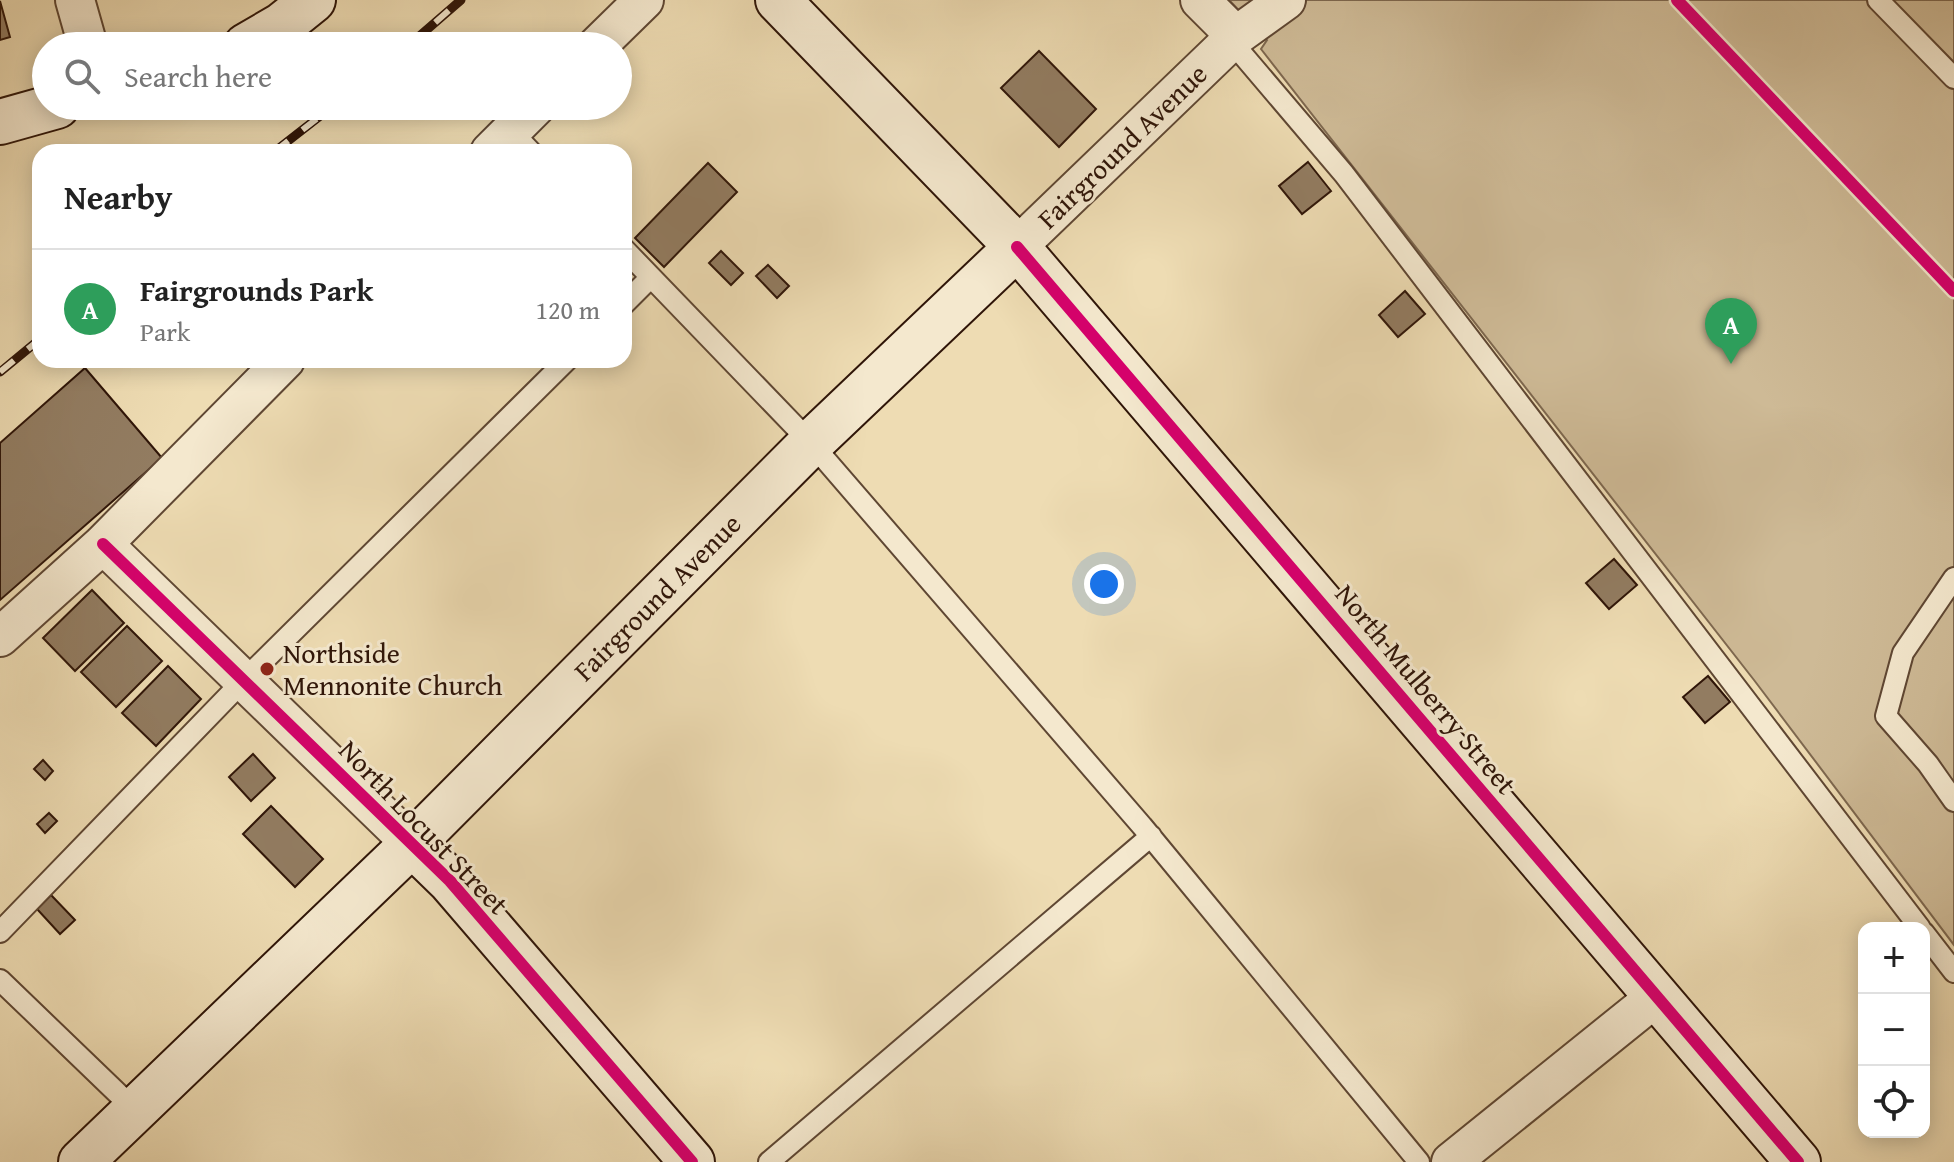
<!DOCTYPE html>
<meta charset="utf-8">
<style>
:root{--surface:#fff;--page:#f2f2f2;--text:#222;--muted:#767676;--line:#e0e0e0;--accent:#1a73e8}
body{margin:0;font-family:"Gentium Book Plus",serif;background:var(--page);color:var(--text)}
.controls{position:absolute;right:24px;bottom:24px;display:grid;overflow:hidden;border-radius:16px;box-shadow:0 4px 20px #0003}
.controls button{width:72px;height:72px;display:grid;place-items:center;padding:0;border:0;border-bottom:2px solid var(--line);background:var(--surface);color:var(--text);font:40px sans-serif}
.you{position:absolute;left:1104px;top:584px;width:28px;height:28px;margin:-20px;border:6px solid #fff;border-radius:50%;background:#1a73e8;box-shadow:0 0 0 12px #1a73e833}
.badge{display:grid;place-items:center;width:52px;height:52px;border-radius:50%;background:var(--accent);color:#fff;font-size:26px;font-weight:700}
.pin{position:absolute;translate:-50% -66px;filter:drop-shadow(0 2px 4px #0008)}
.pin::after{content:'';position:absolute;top:42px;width:28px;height:24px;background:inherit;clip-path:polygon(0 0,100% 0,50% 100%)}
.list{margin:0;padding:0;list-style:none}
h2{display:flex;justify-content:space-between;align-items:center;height:104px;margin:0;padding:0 32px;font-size:34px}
h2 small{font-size:26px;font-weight:400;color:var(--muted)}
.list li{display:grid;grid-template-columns:52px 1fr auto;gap:24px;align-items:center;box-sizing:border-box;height:120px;padding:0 32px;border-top:2px solid var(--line)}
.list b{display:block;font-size:30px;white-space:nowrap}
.list p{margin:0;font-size:26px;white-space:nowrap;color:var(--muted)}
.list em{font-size:26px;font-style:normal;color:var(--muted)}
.icon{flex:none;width:44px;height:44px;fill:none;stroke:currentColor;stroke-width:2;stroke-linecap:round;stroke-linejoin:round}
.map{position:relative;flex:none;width:1954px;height:1162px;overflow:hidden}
.search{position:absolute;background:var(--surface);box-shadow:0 4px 20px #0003;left:32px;top:32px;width:600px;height:88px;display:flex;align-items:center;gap:20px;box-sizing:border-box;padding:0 28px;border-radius:44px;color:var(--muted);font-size:30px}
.panel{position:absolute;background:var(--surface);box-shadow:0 4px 20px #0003;left:32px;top:144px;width:600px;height:224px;border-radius:24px}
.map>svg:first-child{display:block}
.green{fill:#ceba96;stroke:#7e684f;stroke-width:2}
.building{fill:#927c61;stroke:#2f1508;stroke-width:2}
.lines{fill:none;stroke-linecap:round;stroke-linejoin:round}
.lane-casing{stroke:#5f4733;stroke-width:24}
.street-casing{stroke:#5f4733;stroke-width:42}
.secondary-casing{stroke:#2f1508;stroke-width:48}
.lane{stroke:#f4e8ce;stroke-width:20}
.street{stroke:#f4e8ce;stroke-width:38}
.secondary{stroke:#f4e8ce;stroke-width:44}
.rail-casing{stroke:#2f1508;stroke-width:9}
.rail{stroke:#f4e8ce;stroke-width:6;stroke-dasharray:18;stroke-linecap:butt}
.cycleway-casing{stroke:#f4e8ce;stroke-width:17}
.cycleway{stroke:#d6006c;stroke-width:12}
.poi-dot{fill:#8f2418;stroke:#f4e8ce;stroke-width:3}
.labels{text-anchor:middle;stroke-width:6;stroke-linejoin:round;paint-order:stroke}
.street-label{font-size:28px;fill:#2f1508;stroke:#f4e8ce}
.poi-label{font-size:28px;fill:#2f1508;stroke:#f4e8ce;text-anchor:start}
</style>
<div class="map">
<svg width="1954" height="1162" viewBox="0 0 1954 1162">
<rect width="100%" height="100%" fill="#eedcb3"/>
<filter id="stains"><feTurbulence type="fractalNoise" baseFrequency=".0025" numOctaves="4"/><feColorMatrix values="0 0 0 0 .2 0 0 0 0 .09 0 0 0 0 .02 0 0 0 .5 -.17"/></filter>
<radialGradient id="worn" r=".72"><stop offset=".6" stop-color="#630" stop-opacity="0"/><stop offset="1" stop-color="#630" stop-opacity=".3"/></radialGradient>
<!-- green -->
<path class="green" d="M1229,0H1954V945L1754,680L1261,49L1267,40Z"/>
<!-- building -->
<path class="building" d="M0,1L10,37L0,40Z
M1039,51L1096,109L1059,147L1001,88Z
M1308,162L1331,191L1302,214L1279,186Z
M708,163L737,192L664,267L635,238Z
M721,251L743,273L731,285L709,263Z
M768,265L789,286L777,298L756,276Z
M1405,291L1425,314L1398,337L1379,315Z
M85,368L162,458L0,600V443Z
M1614,559L1637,585L1609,609L1586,583Z
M92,590L124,623L75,671L43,638Z
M127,626L162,661L116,707L81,672Z
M168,666L201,699L156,746L122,713Z
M1708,676L1730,702L1705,723L1683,697Z
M253,754L275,778L251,801L229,777Z
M43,760L53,771L45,780L34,769Z
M271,806L323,859L295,887L243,834Z
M49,813L57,821L45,833L37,824Z
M51,895L75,920L60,934L37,909Z"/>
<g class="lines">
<!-- lane casing -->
<g class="lane-casing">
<path id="lane" d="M1878,0L1954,78
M1231,41L1344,174L1920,928
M511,131L531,152
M624,249L811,443L1142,826L1419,1162
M624,304L651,277
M1954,578L1903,653L1886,716L1928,764L1954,801
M0,932L244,680L567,360
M1924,933L1954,972
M0,980L135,1110
M769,1162L1151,836"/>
</g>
<!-- street casing -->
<g class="street-casing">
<path id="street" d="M75,0L88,46
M1200,0L1236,36
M597,46L644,0
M490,152L536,106
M1017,247L1236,36L1286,0
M103,544L412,844
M0,637L103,544L285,360
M1451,1162L1657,996"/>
</g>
<!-- secondary casing -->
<g class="secondary-casing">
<path id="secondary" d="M778,0L1017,247L1798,1162
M246,46L282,25L313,0
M0,122L57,106
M412,844L450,881L692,1162
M81,1162L412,844L811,443L1017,247"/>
</g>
<!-- lane -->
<use href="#lane" class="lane"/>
<!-- street -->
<use href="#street" class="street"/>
<!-- secondary -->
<use href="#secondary" class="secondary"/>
<!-- rail casing -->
<g class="rail-casing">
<path id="rail" d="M408,46L461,0
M274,152L333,106
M0,372L40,339"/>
</g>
<!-- rail -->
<use href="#rail" class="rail"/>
<!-- cycleway casing -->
<g class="cycleway-casing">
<path id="cycleway" d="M1677,0L1954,291
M1017,247L1798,1162
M103,544L450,881L692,1162"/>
</g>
<!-- cycleway -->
<use href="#cycleway" class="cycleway"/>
</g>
<!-- markers -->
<circle class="poi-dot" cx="267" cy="669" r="8"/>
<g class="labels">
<!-- street labels -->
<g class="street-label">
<text transform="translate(1122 146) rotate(-44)" y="10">Fairground Avenue</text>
<text transform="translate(657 597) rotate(-45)" y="10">Fairground Avenue</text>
<text transform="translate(1426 689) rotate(50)" y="10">North Mulberry Street</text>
<text transform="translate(424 827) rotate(46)" y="10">North Locust Street</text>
</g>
<!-- poi labels -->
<g class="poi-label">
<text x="283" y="663">Northside<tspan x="283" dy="32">Mennonite Church</tspan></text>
</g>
</g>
<rect width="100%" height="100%" filter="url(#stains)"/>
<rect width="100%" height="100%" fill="url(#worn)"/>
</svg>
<div class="controls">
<button>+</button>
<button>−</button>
<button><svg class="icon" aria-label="locate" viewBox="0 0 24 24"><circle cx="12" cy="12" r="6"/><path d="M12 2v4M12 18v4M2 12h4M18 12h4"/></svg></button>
</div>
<div class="you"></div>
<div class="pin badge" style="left:1731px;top:364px;background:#2e9e5b">A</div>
<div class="search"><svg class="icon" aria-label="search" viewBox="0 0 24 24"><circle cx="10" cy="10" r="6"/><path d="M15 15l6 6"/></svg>Search here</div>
<section class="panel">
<h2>Nearby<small></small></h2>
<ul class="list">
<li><span class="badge" style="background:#2e9e5b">A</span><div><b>Fairgrounds Park</b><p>Park</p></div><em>120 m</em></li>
</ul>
</section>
</div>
